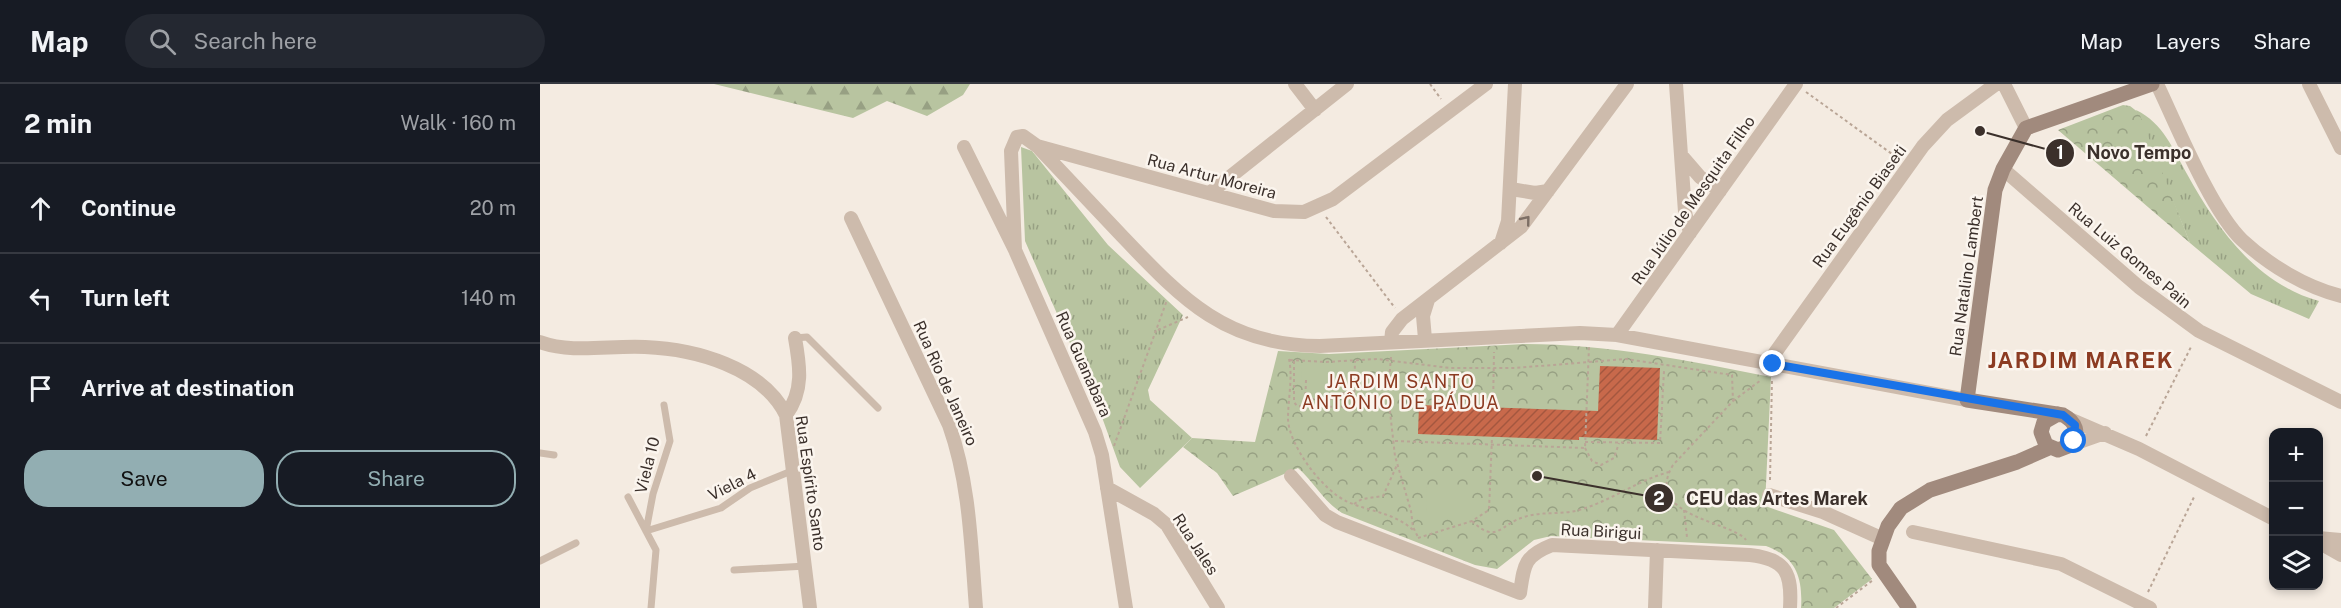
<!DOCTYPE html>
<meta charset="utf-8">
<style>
:root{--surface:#171b24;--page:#242831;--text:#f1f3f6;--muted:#9ea1a6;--line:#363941;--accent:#92aeb2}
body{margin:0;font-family:"Public Sans",sans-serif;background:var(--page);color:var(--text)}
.controls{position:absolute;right:18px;bottom:18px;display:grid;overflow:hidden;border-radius:12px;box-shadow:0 3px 9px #0003}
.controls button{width:54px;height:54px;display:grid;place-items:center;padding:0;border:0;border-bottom:2px solid var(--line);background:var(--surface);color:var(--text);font:30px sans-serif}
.stop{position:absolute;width:18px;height:18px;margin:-14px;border:4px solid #1a73e8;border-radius:50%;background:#fff}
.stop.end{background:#1a73e8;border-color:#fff;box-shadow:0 2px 6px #0008}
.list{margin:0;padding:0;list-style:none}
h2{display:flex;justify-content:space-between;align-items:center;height:78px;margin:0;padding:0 24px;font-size:26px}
h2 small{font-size:20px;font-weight:400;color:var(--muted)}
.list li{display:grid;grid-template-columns:39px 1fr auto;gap:18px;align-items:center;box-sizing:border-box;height:90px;padding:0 24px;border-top:2px solid var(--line)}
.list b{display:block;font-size:22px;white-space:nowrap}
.list em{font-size:20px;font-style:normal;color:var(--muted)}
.actions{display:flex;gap:12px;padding:18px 24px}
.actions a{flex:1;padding:14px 0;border:2px solid var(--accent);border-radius:24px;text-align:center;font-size:21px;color:var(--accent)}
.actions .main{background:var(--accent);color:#111}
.icon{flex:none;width:33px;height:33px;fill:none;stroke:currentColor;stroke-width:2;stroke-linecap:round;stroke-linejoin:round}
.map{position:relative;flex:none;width:1801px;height:524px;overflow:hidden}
header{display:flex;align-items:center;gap:36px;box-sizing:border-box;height:84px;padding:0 30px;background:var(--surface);border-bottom:2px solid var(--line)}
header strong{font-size:28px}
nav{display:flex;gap:33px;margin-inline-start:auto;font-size:21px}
.search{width:420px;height:54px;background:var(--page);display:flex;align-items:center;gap:15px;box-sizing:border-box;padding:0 21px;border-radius:33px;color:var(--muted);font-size:22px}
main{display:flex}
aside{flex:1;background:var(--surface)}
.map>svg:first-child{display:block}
.grass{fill:url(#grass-tufts)}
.forest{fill:url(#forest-firs)}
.park{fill:url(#park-crowns)}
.garden{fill:#b8c4a0}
.building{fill:url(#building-hatch)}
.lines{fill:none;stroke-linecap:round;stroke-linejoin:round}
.path{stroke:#b9a596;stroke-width:2;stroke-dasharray:3 3;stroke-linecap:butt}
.lane{stroke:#cdbbac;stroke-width:7}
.street{stroke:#cdbbac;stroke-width:14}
.secondary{stroke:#a18a7d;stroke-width:15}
.oneway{stroke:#7d6f65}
.route{stroke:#1a73e8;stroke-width:8}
.labels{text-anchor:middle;stroke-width:5;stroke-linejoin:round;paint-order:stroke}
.street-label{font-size:16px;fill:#3b302b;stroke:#fbf5ee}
.neighbourhood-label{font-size:18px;letter-spacing:1.5px;fill:#8c3b22;stroke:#fbf5ee}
.district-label{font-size:22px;font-weight:bold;letter-spacing:1.5px;fill:#8c3b22;stroke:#fbf5ee}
.leader{fill:none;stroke:#3b302b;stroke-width:2}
.callout-dot{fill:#3b302b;stroke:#fbf5ee;stroke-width:2}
.mark-label{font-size:18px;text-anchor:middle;font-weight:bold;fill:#fff}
.callout-label{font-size:18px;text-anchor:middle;font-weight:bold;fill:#3b302b;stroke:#fbf5ee;stroke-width:5;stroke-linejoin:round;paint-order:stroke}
</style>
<header>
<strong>Map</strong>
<div class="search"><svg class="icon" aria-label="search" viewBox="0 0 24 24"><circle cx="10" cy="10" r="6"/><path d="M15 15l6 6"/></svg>Search here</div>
<nav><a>Map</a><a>Layers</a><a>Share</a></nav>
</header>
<main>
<aside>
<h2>2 min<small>Walk · 160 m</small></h2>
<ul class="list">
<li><svg class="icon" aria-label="ahead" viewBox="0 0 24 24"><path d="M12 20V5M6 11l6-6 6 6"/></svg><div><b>Continue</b></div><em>20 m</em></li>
<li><svg class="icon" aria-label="left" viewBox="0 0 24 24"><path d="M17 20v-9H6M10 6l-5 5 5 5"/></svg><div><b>Turn left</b></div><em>140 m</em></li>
<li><svg class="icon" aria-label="arrive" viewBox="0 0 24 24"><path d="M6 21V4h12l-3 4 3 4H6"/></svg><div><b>Arrive at destination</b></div></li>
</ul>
<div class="actions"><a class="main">Save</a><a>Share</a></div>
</aside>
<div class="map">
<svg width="1801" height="524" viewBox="0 0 1801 524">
<defs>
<pattern id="grass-tufts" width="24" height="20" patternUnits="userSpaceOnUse" patternTransform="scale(1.5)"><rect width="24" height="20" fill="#b8c4a0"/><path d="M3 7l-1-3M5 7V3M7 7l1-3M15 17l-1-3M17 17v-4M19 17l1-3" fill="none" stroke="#97a083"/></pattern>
<pattern id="forest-firs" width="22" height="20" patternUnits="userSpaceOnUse" patternTransform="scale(1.5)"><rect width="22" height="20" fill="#b8c4a0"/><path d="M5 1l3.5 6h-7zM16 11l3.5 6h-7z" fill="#97a083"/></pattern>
<pattern id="park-crowns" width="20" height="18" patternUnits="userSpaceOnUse" patternTransform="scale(1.5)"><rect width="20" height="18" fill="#b8c4a0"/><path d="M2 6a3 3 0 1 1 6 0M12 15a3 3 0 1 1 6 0" fill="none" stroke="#97a083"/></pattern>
<pattern id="building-hatch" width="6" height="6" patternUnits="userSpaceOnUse" patternTransform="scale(1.5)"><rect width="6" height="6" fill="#c8694b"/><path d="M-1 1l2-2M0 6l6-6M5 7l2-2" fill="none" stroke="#a4573f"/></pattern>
</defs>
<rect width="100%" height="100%" fill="#f4ebe1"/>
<!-- grass -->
<path class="grass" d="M1596,26C1623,39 1633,65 1647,90C1677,144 1715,199 1779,217L1769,235L1711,210L1650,159Z
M481,63L492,67L568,161L643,231L608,306L610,316L652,354L600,404L580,383L559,325L485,157Z"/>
<!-- forest -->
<path class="forest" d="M174,0H430L423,11L387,32L347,17L313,34Z"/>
<!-- park -->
<path class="park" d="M1583,21L1590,22L1599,29L1650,159L1518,46Z
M985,260C1069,260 1149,277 1231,293L1225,422L1294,446L1332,495L1294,524H1261C1263,494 1256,473 1226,462L1011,452L994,456L957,485L935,481L802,429C783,417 774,398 758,384L693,412L677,389L643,363L652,354L715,358L738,267L789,270Z"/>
<!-- garden -->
<path class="garden" d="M762,280H808V296H791V307H778V296H761Z
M887,401H932V431H886Z"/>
<!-- building -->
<path class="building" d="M1060,282L1120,284L1117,356L1039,353V356L878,350L879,321L1058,327Z"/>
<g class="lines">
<!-- path -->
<path class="path" d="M890,0L901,15
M1266,8L1359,75
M786,133L855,224
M618,246L648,233
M851,273L848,310L855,372L871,427L873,443L878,453
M749,275C753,293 748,315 748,335C749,362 783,407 808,418C831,428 856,429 874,447
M750,276L786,278L837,275L910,284H975L1086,275L1192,291L1193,317L1133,381C1102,433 1192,437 1206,456
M754,277V318L757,322L808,323L814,318L815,277
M765,315H803
M1193,317L1221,296
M765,323L766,296
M803,323L804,296
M953,323L954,268
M1606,352L1652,261
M855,357L1045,364L1049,263
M1045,358L1120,359L1124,287
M574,362L627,216
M1045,364L1052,377L1061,381L1074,374L1079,359
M1230,396L1232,294
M814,420L822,415L843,412L857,381
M1144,426L1147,453
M932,437C957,461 960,440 984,433C1002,427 1022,431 1039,426C1071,417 1096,397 1129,388
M878,454L932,437L949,426L952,353
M1608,508L1655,411
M1296,524L1333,496"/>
<!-- lane -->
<path class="lane" d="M255,254L267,253L338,324
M124,321L130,357L113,410L106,447L181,424L210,404L254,386
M0,369L14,371
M88,413L116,466L111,524
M0,477L36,459
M194,486L266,482"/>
<!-- street -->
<path class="street" d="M755,0L775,26
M1136,0L1145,128L1150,149
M1464,0L1486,44
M1617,0C1637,42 1671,126 1702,156C1729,181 1765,203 1801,212
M1769,0L1801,64
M497,62L734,127L764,128L793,115L946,0
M424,63L475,166L555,348L562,371L586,524
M1141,71L1160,93L1180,107
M1463,85L1599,203L1659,247L1801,318
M971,105L995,109L1008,107
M671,108L807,0
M311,134L409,341C430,400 431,462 436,524
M961,159L968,137L975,0
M475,166L471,67L477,53L483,52L497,62C525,92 554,122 582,152C643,216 685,261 780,262L1040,249L1077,251L1427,316
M1077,251L1256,0
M885,255L883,232L888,216
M0,258C33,270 70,261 105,263C155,265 222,283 246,331L270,524
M851,258L852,248L862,235L981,143L1087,0
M1227,280L1383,62L1407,36L1456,0
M246,331C264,307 260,282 255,254
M1527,334L1599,365L1734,435
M1531,361L1565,349
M751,392L785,431L797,438L980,509C984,481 984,472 1012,461L1210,471C1247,475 1252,490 1250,524
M567,404L614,430L627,441L678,524
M1229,411L1283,428L1343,455
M1373,448L1521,480L1610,524
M1778,454L1801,456
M1778,458L1801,471
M1115,524L1117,466"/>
<!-- secondary -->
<path class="secondary" d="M1518,330L1504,338L1501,348L1506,361L1518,366L1531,361C1540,349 1536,338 1523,331L1427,316L1455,106L1463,85L1486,44L1612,0
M1369,524L1339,481V467L1348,442L1361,424L1390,406L1477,378L1509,364"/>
</g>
<!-- one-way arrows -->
<defs><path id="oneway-chevron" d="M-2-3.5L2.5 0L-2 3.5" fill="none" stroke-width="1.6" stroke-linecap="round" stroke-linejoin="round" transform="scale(1.5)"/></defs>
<use class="oneway" href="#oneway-chevron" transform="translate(986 136) rotate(-51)"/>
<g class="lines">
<!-- route -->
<path class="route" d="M1233,280L1523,331L1535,341L1534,357"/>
</g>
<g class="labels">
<!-- street labels -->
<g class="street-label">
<text transform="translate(672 92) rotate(15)" y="6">Rua Artur Moreira</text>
<text transform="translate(1153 116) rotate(-55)" y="6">Rua Júlio de Mesquita Filho</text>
<text transform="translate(1319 122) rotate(-54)" y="6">Rua Eugênio Biaseti</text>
<text transform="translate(1590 171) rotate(40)" y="6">Rua Luiz Gomes Pain</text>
<text transform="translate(1426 192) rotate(-82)" y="6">Rua Natalino Lambert</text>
<text transform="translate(544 280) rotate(66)" y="6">Rua Guanabara</text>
<text transform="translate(406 299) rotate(66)" y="6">Rua Rio de Janeiro</text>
<text transform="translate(107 381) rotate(-76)" y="6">Viela 10</text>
<text transform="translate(271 399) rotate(82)" y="6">Rua Espírito Santo</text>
<text transform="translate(192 400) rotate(-27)" y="6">Viela 4</text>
<text transform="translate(1061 447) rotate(3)" y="6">Rua Birigui</text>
<text transform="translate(656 460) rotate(57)" y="6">Rua Jales</text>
</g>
<!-- neighbourhood labels -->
<g class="neighbourhood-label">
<text x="861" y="304">JARDIM SANTO<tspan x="861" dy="21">ANTÔNIO DE PÁDUA</tspan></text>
</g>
<!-- district labels -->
<g class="district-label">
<text x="1541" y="284">JARDIM MAREK</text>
</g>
</g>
<!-- callouts -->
<path class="leader" d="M1440 47L1520 69M997 392L1119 414"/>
<g class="callout-dot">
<circle cx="1440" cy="47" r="6"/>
<circle cx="997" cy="392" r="6"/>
<circle cx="1520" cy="69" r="15"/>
<circle cx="1119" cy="414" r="15"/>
</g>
<g class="mark-label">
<text x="1520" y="75">1</text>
<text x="1119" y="421">2</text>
</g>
<g class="callout-label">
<text x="1599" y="75">Novo Tempo</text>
<text x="1237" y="421">CEU das Artes Marek</text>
</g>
</svg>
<div class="controls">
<button>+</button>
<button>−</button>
<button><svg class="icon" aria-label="layers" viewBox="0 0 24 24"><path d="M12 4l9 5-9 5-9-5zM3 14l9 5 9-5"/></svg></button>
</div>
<div class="stop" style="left:1534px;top:357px"></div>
<div class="stop end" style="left:1233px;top:280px"></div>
</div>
</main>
